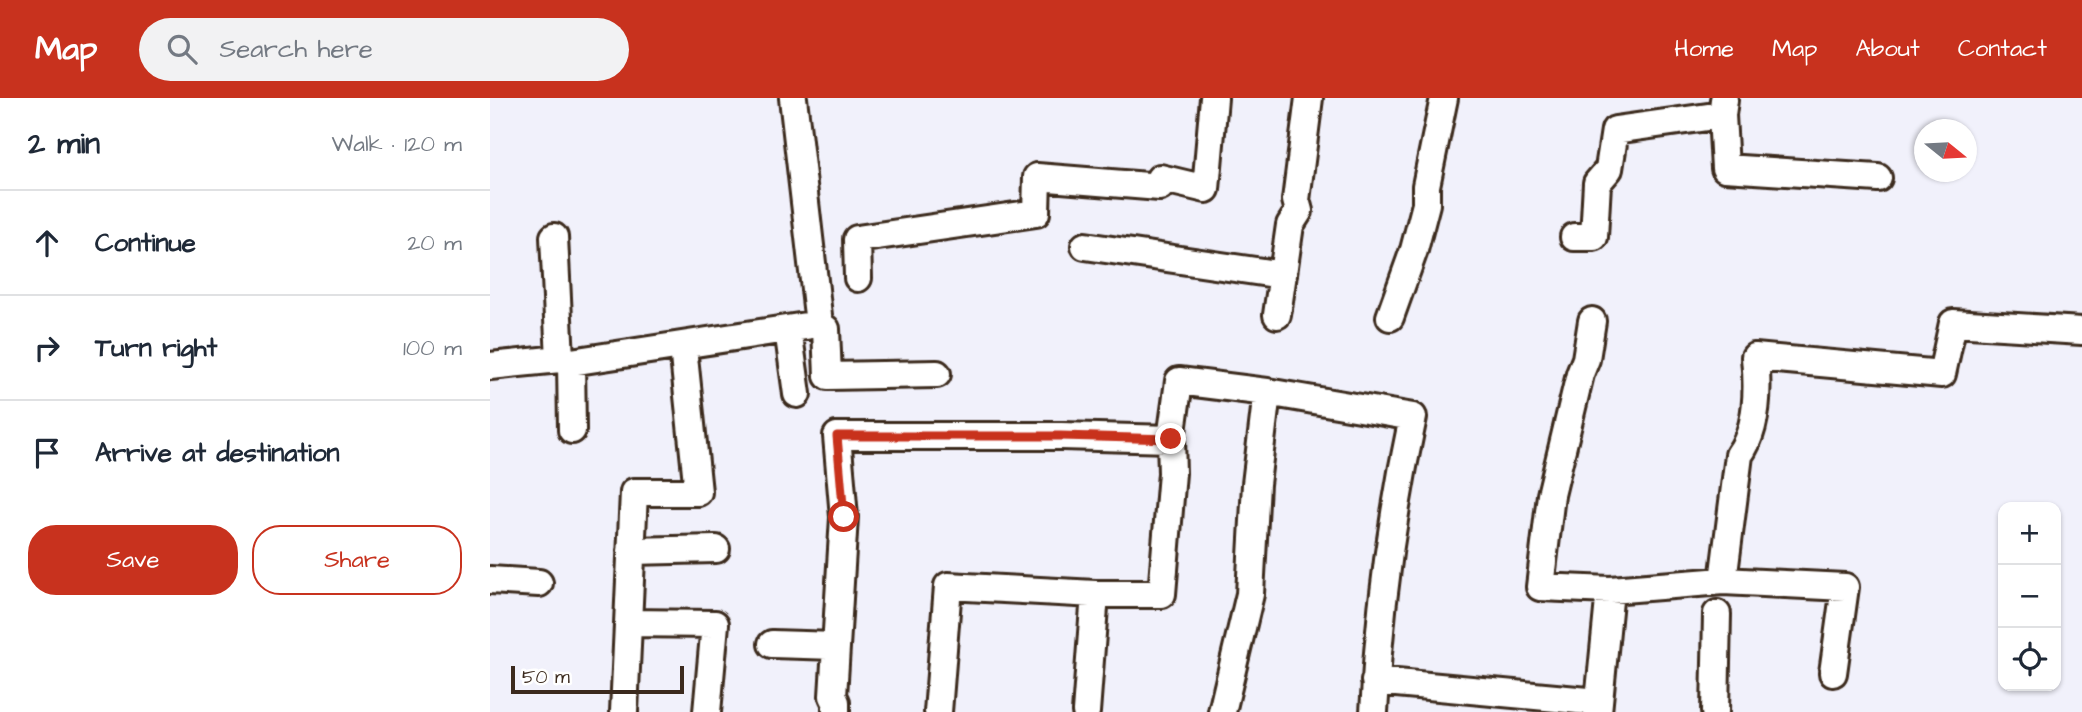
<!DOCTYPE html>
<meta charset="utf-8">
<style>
:root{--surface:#fff;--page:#f2f2f3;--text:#1f2937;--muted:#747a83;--line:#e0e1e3;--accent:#c8321e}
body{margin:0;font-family:"Architects Daughter",sans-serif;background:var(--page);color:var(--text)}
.controls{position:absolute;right:21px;bottom:21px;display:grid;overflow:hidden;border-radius:14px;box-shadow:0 2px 5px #0004}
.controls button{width:63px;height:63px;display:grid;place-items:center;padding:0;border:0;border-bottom:2px solid var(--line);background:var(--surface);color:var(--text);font:35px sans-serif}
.compass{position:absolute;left:1424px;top:21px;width:63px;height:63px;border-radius:50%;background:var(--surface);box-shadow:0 2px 5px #0004;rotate:108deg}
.scale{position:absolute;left:21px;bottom:18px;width:173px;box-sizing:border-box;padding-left:7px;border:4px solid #3b2a1e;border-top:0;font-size:19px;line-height:24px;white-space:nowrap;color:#3b2a1e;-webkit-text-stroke:5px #fff;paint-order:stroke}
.stop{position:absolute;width:21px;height:21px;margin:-16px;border:5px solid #c8321e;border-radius:50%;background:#fff}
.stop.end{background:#c8321e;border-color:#fff;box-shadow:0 2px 7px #0008}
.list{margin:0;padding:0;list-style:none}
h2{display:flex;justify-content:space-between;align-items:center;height:91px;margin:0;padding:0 28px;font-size:30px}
h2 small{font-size:23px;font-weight:400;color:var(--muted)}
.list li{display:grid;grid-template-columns:46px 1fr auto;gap:21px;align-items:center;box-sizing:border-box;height:105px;padding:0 28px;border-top:2px solid var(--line)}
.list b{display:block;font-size:26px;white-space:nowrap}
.list em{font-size:23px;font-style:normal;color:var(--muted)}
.actions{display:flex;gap:14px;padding:21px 28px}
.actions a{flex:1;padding:16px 0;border:2px solid var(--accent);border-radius:28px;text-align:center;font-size:24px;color:var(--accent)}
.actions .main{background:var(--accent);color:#fff}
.icon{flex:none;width:38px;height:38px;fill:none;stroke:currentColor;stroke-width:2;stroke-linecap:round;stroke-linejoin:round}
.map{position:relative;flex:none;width:1592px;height:614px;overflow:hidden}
header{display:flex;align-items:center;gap:42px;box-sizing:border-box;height:98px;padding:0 35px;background:var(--accent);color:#fff}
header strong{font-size:33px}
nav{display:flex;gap:38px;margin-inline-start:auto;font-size:24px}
.search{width:490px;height:63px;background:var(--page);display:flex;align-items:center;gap:18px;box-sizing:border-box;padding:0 24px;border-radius:38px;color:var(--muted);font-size:26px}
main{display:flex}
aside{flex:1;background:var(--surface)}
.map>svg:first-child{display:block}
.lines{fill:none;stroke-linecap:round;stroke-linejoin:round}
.minor-casing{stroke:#3b2a1e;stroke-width:32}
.minor{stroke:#fff;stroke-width:26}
.route{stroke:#c8321e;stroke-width:9}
</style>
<header>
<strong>Map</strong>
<div class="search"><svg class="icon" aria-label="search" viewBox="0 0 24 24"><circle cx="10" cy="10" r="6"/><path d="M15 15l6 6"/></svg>Search here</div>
<nav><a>Home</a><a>Map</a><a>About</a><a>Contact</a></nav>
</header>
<main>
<aside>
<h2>2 min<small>Walk · 120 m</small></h2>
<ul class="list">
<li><svg class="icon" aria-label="ahead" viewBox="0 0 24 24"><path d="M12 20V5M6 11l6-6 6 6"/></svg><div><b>Continue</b></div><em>20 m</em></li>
<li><svg class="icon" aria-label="right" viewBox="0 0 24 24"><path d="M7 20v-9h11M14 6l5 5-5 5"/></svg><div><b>Turn right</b></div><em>100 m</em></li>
<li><svg class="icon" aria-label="arrive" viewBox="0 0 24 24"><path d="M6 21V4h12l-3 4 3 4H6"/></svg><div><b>Arrive at destination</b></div></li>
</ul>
<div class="actions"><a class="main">Save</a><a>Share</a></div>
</aside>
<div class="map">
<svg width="1592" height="614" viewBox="0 0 1592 614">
<rect width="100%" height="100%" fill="#f1f1fb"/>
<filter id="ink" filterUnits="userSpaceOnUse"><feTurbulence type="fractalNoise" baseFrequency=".0143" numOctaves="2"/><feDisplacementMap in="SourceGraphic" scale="14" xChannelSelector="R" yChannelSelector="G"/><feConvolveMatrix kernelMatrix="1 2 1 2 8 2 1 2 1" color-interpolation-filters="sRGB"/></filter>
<g filter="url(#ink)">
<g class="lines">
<!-- minor casing -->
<g class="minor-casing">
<path id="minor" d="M1234,2L1232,17L1235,70L1388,80
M64,139L70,261L81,264L329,226L303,0
M1084,139H1104L1107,85L1119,71L1125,32L1232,17
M595,148L793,177
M368,180L367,141L546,115L547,79L670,89V80L716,91L724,0
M787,217L800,127L809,113L806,102L819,0
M900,219L924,152L936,106V88L954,0
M1102,223L1096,261L1090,276L1061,397L1050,489L1120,492L1233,483L1249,357C1268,331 1268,289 1265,259L1452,276L1463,225L1592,233
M329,226L336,231L338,278L447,276
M298,231L307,296
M81,264L82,332
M0,268L70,261
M777,294L923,319C902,416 889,515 884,614
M141,453L226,451
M0,482L49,485
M1233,483L1355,489L1343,575
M138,525L225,526L217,614
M282,546L346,548
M885,583L1109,604
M134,614L144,394H208L193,249
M346,614V604L343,598L354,419L347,338H571L681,341L689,283L777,294L766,386L760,496L732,614
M448,614L458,488L605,496H672L682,375L681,341
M596,614L605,496
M1108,614L1120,492
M1225,614L1227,516"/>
</g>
<!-- minor -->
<use href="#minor" class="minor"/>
</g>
</g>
<g class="lines" filter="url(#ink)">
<!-- route -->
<path class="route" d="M354,419L347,338H571L681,341"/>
</g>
</svg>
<div class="controls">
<button>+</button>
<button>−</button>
<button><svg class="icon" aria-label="locate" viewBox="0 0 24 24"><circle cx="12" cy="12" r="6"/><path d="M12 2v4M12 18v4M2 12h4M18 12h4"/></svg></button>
</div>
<svg class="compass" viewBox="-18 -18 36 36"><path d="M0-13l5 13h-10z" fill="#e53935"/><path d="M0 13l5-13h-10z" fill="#747a83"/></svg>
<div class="scale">50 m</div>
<div class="stop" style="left:354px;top:419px"></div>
<div class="stop end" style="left:681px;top:341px"></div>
</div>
</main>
